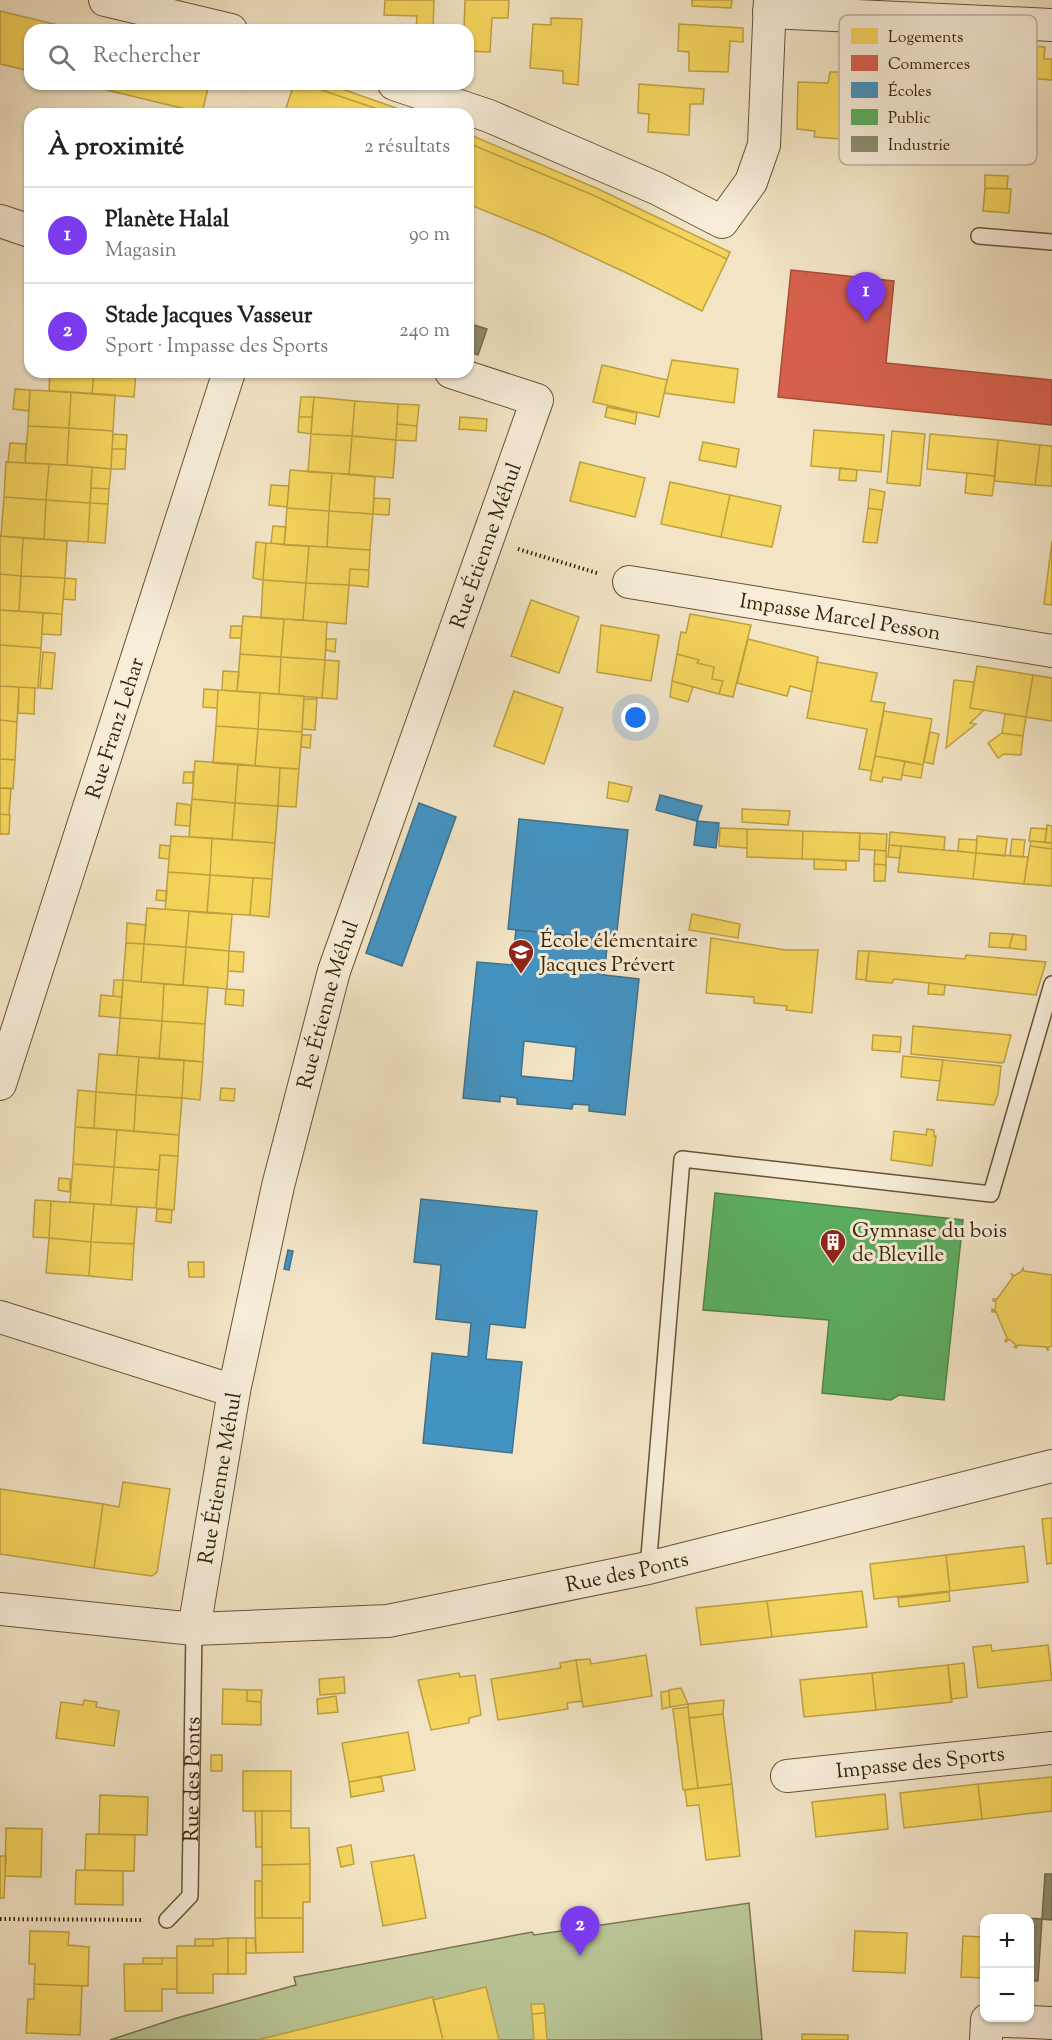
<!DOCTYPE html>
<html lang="fr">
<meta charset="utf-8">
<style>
:root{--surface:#fff;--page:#f2f2f2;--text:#202124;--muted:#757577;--line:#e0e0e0;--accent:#7c3aed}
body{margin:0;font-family:"Sorts Mill Goudy",serif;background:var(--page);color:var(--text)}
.controls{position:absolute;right:18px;bottom:18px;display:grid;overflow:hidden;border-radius:12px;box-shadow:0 2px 4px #0004}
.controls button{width:54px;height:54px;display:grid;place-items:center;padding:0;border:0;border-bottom:2px solid var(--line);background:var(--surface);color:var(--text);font:30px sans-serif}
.you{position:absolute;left:636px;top:718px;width:21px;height:21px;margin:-15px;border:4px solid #fff;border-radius:50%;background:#1a73e8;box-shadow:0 0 0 9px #1a73e833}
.badge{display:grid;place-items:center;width:39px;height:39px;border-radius:50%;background:var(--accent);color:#fff;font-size:20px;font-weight:700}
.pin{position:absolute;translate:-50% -50px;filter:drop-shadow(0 2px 3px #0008)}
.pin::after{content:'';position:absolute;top:32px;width:21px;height:18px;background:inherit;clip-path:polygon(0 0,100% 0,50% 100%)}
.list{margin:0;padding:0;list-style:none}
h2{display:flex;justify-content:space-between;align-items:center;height:78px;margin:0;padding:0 24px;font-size:26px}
h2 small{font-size:20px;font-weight:400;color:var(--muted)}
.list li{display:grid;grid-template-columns:39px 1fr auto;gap:18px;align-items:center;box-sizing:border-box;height:96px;padding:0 24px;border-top:2px solid var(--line)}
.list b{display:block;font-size:22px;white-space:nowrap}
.list p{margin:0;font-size:20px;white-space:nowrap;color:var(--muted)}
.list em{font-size:20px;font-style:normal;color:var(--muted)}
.icon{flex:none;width:33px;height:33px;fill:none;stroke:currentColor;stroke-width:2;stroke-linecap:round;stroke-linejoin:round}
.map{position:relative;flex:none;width:1052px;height:2040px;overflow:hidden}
.search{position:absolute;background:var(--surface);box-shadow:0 2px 4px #0004;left:24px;top:24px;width:450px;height:66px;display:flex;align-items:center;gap:15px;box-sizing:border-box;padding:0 21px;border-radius:18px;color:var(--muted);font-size:22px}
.panel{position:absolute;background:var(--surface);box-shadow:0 2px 4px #0004;left:24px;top:108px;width:450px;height:270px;border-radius:18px}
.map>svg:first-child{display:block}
.green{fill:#b9c596;stroke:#79744c;stroke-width:1.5}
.homes{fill:#f6d55c;stroke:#bda041;stroke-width:1.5}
.shops{fill:#d6604d;stroke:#a74e36;stroke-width:1.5}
.schools{fill:#4393c3;stroke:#407189;stroke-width:1.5;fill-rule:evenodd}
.public{fill:#5aae61;stroke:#508444;stroke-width:1.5}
.industry{fill:#8c8c6e;stroke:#736c4e;stroke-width:1.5}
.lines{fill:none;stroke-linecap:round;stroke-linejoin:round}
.service-casing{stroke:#675333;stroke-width:18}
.minor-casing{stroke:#675333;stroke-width:34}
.path{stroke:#392302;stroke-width:4;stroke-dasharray:1.5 3;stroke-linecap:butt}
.service{stroke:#f7edd9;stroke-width:15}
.minor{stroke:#f7edd9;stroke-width:32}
.labels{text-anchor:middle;stroke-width:6;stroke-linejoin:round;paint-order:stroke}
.street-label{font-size:21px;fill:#392302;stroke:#f7edd9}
.poi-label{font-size:21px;fill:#392302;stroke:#f7edd9;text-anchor:start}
.key{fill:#f7edd9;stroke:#beb098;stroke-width:1.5}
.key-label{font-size:16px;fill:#392302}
</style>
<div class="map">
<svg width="1052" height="2040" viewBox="0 0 1052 2040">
<rect width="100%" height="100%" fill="#f2e4c5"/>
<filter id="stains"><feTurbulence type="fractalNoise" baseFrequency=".00333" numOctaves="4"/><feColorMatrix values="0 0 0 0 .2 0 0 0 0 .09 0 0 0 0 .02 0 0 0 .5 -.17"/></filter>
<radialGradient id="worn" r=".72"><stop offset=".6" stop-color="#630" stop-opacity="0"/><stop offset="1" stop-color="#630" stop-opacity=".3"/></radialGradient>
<!-- green -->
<path class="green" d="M749,1903L762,2040H110L177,2018L296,1985L294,1977L532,1932L534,1935Z"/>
<!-- homes -->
<path class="homes" d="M385,0H434L433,30L416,29L417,16L384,15Z
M465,0H509L508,18H492L490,52L468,51V30H464Z
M692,0H732L731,8L692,6Z
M0,11L78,30H30V71L0,64Z
M551,18L582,19L578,85L563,83V71L530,68L533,24L551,25Z
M679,24L743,28V42L730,41L728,72L689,71V52L678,51Z
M995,43L1045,47L1044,59H1052V80L990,75L991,57H994Z
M830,72H846V85L876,86L877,74L893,75L892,87H924L923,76L940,78V90H970V78L987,79L983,146L955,144V136H937L935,143L909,140V134L891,133L889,141L862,139V132H844L843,139L814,137L815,131L797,129L798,82L828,83Z
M82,84H209L202,113Z
M294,84H304L392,114H284Z
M304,84H328L413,114H392Z
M639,84L704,89L703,104H690L689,135L648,132L649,114L638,113Z
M468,134L596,188L730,252L727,259L593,195L468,143Z
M468,143L593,195L727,259L702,311L631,275L547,236L468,204Z
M985,175L1008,176L1007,189L985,188Z
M985,188L1011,189L1009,213L983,211Z
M672,360L738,369L734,403L664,393Z
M602,365L667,380L659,417L593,402Z
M50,372H94L92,394L49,391Z
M94,372H136L134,397L92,394Z
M15,389L30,390L29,411L13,409Z
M30,390L71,392L69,428L28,426Z
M71,392L115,395L113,431L69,428Z
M301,397H314L312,417H299Z
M314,397L355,401L352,436L311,434Z
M355,401L398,404L396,440L352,436Z
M398,404L419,405L417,426L397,424Z
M607,407L637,413L635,424L605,417Z
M299,417H312L311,434L298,432Z
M460,417L487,419L486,431L459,429Z
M397,424L417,426L416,441L396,440Z
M28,426L69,428L67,465L25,463Z
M69,428L113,431L111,469L67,465Z
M814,430L884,435L881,472L811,466Z
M892,431L925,434L920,486L887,483Z
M113,434L127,435L126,449H112Z
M311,434L352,436L349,474L308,472Z
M930,434L998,440L995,476L927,469Z
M352,436L396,440L393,478L349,474Z
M998,440L1040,445L1035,485L994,481Z
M703,442L739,449L736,467L699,460Z
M10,443L26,444L25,463L8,462Z
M1040,445L1052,446V486L1035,485Z
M112,449H126L125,469H111Z
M6,462L49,464L46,500L4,497Z
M580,462L645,478L635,517L570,501Z
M49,464L92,467L90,503L46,500Z
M92,467L111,469L109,489L91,488Z
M840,468L857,470L856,481L839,480Z
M290,470L332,473L329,511L287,508Z
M332,473L375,477L373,514L329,511Z
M967,473L995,476L992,496L965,493Z
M670,482L730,495L721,537L661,524Z
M271,485L289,486L287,507L269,505Z
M91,488L109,489L108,504L90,503Z
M870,489L885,492L882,510L868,508Z
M730,495L781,506L772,547L721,537Z
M4,497L46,500L44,539L1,536Z
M374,498L390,499L389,515L373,514Z
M46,500L90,503L88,542L44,539Z
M90,503L108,504L105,543L88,542Z
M287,508L329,511L327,547L284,545Z
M868,508L882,510L877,543L863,542Z
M329,511L373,514L370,550L327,547Z
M273,526L286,527L284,545L271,543Z
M0,536L23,538L21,576L0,574Z
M23,538L67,541L65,578L21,576Z
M1052,541V605L1044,604Z
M256,542L266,543L263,580L253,578Z
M266,543L309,546L306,583L263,580Z
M309,546L370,550L369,570L350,569L349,585L306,583Z
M350,569L369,570L368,587L349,585Z
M0,574L21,576L19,611L0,610Z
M21,576L65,578L62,614L19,611Z
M65,578L76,579L75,600L63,599Z
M263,580L306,583L303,620L261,618Z
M306,583L349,585L346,624L303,620Z
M531,600L579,617L559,673L511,656Z
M0,610L43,613L41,648L0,645Z
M43,613L62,614L61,635L42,634Z
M690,614L751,625L733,697L719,694L723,681L712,679L714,667L697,663L699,660L677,654L681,632L686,633Z
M243,616L284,619L281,657L240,654Z
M284,619L327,622L325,660L281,657Z
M601,625L659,635L651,681L597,672Z
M231,626H242L241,638H230Z
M326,639H336L335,652L326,650Z
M748,639L818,657L812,692L790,686L787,696L737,683Z
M0,645L41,648L38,688L0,686Z
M43,652L55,653L52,689L40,688Z
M240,654L281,657L279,694L237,691Z
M677,654L699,660L697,663L714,667L712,679L723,681L719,694L672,681Z
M281,657L325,660L322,698L279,694Z
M325,660L339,661L337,699L322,698Z
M817,662L877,673L871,701L885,703L872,771L859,769L867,729L807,718Z
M977,666L1033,675L1026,717L970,708Z
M223,671L239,672L237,691L222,690Z
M1033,675L1052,678V721L1026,717Z
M954,680L974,682L970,708L984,710L970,723L976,724L946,748Z
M672,681L693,687L688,702L670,697Z
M0,686L19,687L17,722L0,720Z
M19,687L35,688L34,714L18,713Z
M204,689L218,690L217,708L203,707Z
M218,690L260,693L258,729L216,726Z
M514,691L563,708L544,764L494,746Z
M260,693L304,696L302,732L258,729Z
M304,699H317L315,730L302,729Z
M884,711L932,719L923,765L875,756Z
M1005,714L1026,717L1023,736L1002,733Z
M0,720L17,722L15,760L0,759Z
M216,726L258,729L255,766L213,763Z
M258,729L302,732L299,769L255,766Z
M930,732L939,734L933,764L924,762Z
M1002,733L1023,736L1021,755L1004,754L998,758L988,743Z
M302,735H311L310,748L301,747Z
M875,756L905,761L901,780L883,777L882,782L870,780Z
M0,759L15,760L13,789L0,788Z
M195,761L238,764L235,803L192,799Z
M905,761L923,765L921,778L902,775Z
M238,764L280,768L278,806L235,803Z
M280,768L299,769L296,807L278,806Z
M184,772H193V783H183Z
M609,782L632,787L628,802L607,798Z
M0,788H11L9,815L0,814Z
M192,799L235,803L232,840L189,837Z
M177,803L191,805L190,826L175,825Z
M235,803L278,806L275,843L232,840Z
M742,809L790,811L788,825L742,822Z
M0,814L10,815L9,834H0Z
M1047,825L1052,826V843L1045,842Z
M720,828L747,829V848L719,846Z
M1031,828L1047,829L1045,842L1029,841Z
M747,829L803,831L802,859L747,857Z
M803,831L860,833L859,861L802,859Z
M890,832L945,837L944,850L889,845Z
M860,833L887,834L886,851L859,849Z
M171,836L212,838L210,875L168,872Z
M977,836L1007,839L1005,856L976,853Z
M212,838L275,843L272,879L210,875Z
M959,839L977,840L976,853L958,851Z
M1012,839L1025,840L1023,857L1010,856Z
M1031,841L1052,843V849L1030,846Z
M160,845L170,846L169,859L159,858Z
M889,845L901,846L900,858L888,857Z
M901,846L976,853L973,879L898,872Z
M1030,846L1052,849V886L1024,884Z
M875,850L886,851V865L874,864Z
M976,853L1028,857L1024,884L973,879Z
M814,859L846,861V870L814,869Z
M874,864L886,865L885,881H874Z
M168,872L210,875L207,913L165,909Z
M210,875L253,878L250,915L207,913Z
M253,878L272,879L269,917L250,915Z
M157,890L167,891L166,901L156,900Z
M147,908L189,911L186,947L144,944Z
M189,911L232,914L229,951L186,947Z
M692,914L740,924L738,938L689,930Z
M127,923L146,925L144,944L126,943Z
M990,933L1013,934L1009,948L989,947Z
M1013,934L1026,936V950L1009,948Z
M711,938L786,950H818L812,1013L786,1010L787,1006L754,1003V997L706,993Z
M126,943L144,944L141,982L123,980Z
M144,944L186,947L183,985L141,982Z
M186,947L229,951L227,989L183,985Z
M229,951L244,952L243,972L228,971Z
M858,951H869L866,980L856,979Z
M869,951L965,959L966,955L1046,962L1036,995L894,979L892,983L866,981Z
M114,980H123L122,997L113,996Z
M123,980L164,984L162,1021L120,1018Z
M929,983L945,985L944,995L928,994Z
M164,984L208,987L205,1024L162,1021Z
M226,989L244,990L243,1006L225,1004Z
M101,995L122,997L120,1018L99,1016Z
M120,1018L162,1021L159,1059L117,1055Z
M162,1021L205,1024L203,1062L159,1059Z
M913,1026L1011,1035L1004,1062L1002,1063L911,1054Z
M873,1035L901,1037L900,1052L872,1050Z
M99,1054L139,1057L136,1095L96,1092Z
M903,1056L943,1060L940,1081L901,1077Z
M139,1057L184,1060L182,1098L136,1095Z
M184,1060L203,1062L200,1100L182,1098Z
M943,1060L1001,1066L998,1094L994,1105L937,1100Z
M221,1088L235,1089L234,1101L220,1100Z
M78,1090L96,1092L94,1128L75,1127Z
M96,1092L136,1095L134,1131L94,1128Z
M136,1095L182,1098L179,1135L134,1131Z
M75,1127L117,1130L114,1167L73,1164Z
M927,1129L934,1130V1136H936L932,1166L891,1160L894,1131L926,1135Z
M117,1130L179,1135L178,1156L160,1155L159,1170L114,1167Z
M160,1155L178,1156L174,1210L156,1208Z
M73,1164L114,1167L111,1205L70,1202Z
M114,1167L159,1170L156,1208L111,1205Z
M59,1178L70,1179V1192L58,1190Z
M35,1200L51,1201L49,1238L33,1237Z
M51,1201L94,1204L91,1242L49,1238Z
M94,1204L137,1207L134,1244L91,1242Z
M157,1209L172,1210L171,1223L156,1221Z
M49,1238L91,1242L89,1276L46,1273Z
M91,1242L134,1244L132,1280L89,1276Z
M188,1262H204V1277H189Z
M1023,1268L1024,1271L1052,1275V1346L1048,1347V1351L1046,1347L1018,1345L1016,1348L1014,1347L1016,1345L1009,1339L1006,1342L1005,1341L1007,1338L996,1312H992V1309L995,1311L996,1301H993V1299H997L1013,1277L1011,1273L1014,1276L1022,1271Z
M123,1482L170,1489L157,1572L152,1576L94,1568L103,1504L119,1507Z
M0,1489L103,1504L94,1568L0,1554Z
M1052,1518V1563L1047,1564L1042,1519Z
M1024,1546L1028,1582L950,1591L946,1555Z
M946,1555L950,1591L874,1599L870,1564Z
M862,1591L867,1627L772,1637L767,1601Z
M949,1592L950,1601L899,1607L898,1598Z
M767,1601L772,1637L701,1645L696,1608Z
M991,1645L992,1651L1048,1645L1052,1680L978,1688L973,1647Z
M646,1655L652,1696L583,1707L576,1660L590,1659L591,1664Z
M576,1660L582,1701L567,1703L568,1709L498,1720L491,1679L561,1668L560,1663Z
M964,1663L967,1697L951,1699L948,1665Z
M948,1665L952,1702L876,1710L872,1673Z
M459,1673L460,1677L475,1675L481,1715L469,1718V1723L431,1730L418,1680Z
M872,1673L876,1710L804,1717L800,1680Z
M344,1677L345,1693L320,1695L319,1679Z
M681,1688L688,1704L670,1707L669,1690Z
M223,1689L247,1690V1701L261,1702V1725L222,1724Z
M247,1690H262L261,1702L247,1701Z
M669,1691L670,1707L662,1709L661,1692Z
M336,1696L338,1712L318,1714L317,1699Z
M84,1700L97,1702L96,1707L119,1711L114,1746L56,1738L61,1702L83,1705Z
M724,1700L723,1714L689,1718L688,1704Z
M688,1707L698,1788L683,1790L673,1709Z
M723,1714L732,1784L698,1788L689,1718Z
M408,1732L415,1770L349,1782L342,1743Z
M211,1755H222V1771H211Z
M243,1771H291V1811H243Z
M381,1776L384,1791L351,1797L349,1782Z
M1052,1777V1811L982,1819L978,1784Z
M732,1784L740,1856L706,1860L699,1805L687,1806L685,1790Z
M978,1784L982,1819L904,1828L900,1793Z
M885,1794L888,1829L816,1837L812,1802Z
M100,1795L148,1797L147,1835L99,1834Z
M255,1811H262V1847H256Z
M262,1811H291V1828H309L310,1864L262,1865Z
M6,1828L42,1829L41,1877L5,1876Z
M86,1834L135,1835L134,1871L85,1870Z
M351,1845L354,1864L341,1867L337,1848Z
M414,1855L426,1918L383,1926L371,1862Z
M0,1856H6L4,1898H0Z
M310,1864V1902H303V1918H262V1865Z
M76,1870L123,1871V1905L75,1904Z
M255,1881H262V1918H255Z
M255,1918H303V1952L256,1953Z
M30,1931L69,1932L68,1945L89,1947L88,1986L34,1984L35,1964H29Z
M855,1931L907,1933L905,1973L853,1971Z
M963,1936L984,1937V1978L961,1977Z
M228,1938H246V1974H228Z
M228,1938V1974H213V1993H177V1946H213V1939Z
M246,1938H255L256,1953H246Z
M195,1939H213V1946H195Z
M143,1958H162V1964H143Z
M162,1958H177V1989H162V2011H125L124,1964H162Z
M34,1984L82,1986L80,2035L26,2033L28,1999H34Z
M486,1987L499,2040H443L433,2000Z
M433,1997L443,2040H257Z
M531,2004H544L545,2013L532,2014Z
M545,2013L547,2040H534L532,2014Z
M802,2034L848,2035V2040H802Z"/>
<!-- shops -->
<path class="shops" d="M791,270L894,281L886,363L1052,380V425L778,397Z"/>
<!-- schools -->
<path class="schools" d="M660,795L702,806L697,821L656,810Z
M419,803L456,817L402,966L366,953Z
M519,819L628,830L616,940L508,929Z
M697,821L719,823L716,848L694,845Z
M516,930L608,939L604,975L639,979L625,1115L589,1111V1105L573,1104L572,1109L517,1104V1098L500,1096V1102L463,1098L477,962L512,965ZM524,1041L576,1047L573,1081L521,1076Z
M421,1199L537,1211L525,1328L490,1324L486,1359L522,1362L512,1453L423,1443L432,1353L468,1357L471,1323L436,1319L441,1265L414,1262Z
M288,1250L293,1251L289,1270L284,1269Z"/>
<!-- public -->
<path class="public" d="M715,1193L963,1220L944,1400L899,1395L891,1400L822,1393L829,1320L703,1310Z"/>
<!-- industry -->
<path class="industry" d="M468,323L487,329L478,355L468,351Z
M1045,1874H1052V1920L1042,1919Z
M1026,1918L1042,1919L1038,1981H1030V1918Z"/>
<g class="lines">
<!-- service casing -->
<g class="service-casing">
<g id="service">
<path d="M979,236L1052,242"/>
<path d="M648,1568L682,1159L991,1194L1052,984"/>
<path id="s1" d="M167,1920L190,1896L194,1629"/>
</g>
</g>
<!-- minor casing -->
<g class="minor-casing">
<g id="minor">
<path d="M105,0L231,30"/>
<path d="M769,12L1052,25"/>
<path d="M394,84L489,116L658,189L722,222L751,182L764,145L770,0"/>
<path d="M0,221L30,231"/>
<path id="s2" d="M629,582L1052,651"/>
<path id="s3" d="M0,1084L229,372"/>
<path d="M0,1317L234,1391"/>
<path id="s4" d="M0,1609L194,1629L388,1621L648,1568L1052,1466"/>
<path id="s5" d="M194,1629L234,1391L278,1186L334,971L537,400L451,372"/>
<path id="s6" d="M787,1776L1052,1748"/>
<path d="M986,2040L987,2020L1052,2023"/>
</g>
</g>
<!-- path -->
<path class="path" d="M518,549L597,573
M0,1919L143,1920"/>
<!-- service -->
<use href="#service" class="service"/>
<!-- minor -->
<use href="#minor" class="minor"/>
</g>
<!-- icons -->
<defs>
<g id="school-pin" transform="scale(1.35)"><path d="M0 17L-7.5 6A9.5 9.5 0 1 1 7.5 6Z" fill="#8f2418" stroke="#f7edd9"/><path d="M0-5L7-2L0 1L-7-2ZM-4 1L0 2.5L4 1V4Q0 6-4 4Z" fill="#fff"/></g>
<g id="building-pin" transform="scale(1.35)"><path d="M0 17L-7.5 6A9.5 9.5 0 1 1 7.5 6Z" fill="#8f2418" stroke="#f7edd9"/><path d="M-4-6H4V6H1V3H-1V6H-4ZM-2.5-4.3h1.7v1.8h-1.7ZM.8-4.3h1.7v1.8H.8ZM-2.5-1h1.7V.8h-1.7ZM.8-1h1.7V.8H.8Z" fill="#fff"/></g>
</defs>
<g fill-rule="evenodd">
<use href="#school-pin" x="521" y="952"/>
<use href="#building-pin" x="833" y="1242"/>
</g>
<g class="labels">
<!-- street labels -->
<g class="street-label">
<text dy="7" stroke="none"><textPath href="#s5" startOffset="1125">Rue Étienne Méhul</textPath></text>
<text dy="7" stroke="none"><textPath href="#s2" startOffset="214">Impasse Marcel Pesson</textPath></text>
<text dy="7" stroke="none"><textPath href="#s3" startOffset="374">Rue Franz Lehar</textPath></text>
<text dy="7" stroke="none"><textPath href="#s5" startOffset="639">Rue Étienne Méhul</textPath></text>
<text dy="7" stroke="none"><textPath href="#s5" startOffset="153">Rue Étienne Méhul</textPath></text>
<text dy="7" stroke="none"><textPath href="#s4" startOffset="633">Rue des Ponts</textPath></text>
<text dy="7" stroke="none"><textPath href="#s6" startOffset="134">Impasse des Sports</textPath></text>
<text dy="7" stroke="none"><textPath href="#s1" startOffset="150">Rue des Ponts</textPath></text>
</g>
<!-- poi labels -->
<g class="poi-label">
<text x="540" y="947">École élémentaire<tspan x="540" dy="24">Jacques Prévert</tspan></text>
<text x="852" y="1237">Gymnase du bois<tspan x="852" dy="24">de Bleville</tspan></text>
</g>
</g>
<!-- legend -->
<rect x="839" y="15" width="198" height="150" rx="9" class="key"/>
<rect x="851" y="28" width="27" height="16" fill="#f6d55c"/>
<rect x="851" y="55" width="27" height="16" fill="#d6604d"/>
<rect x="851" y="82" width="27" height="16" fill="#4393c3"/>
<rect x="851" y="109" width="27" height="16" fill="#5aae61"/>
<rect x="851" y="136" width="27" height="16" fill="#8c8c6e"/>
<g class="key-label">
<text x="888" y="42">Logements</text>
<text x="888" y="69">Commerces</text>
<text x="888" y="96">Écoles</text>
<text x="888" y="123">Public</text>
<text x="888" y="150">Industrie</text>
</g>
<rect width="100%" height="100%" filter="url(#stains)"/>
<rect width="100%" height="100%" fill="url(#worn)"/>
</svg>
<div class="controls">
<button>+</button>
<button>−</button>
</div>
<div class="you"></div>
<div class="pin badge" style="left:866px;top:322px">1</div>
<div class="pin badge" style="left:580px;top:1956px">2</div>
<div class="search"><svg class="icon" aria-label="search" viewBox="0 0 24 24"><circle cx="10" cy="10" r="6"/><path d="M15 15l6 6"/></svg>Rechercher</div>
<section class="panel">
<h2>À proximité<small>2 résultats</small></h2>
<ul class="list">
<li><span class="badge">1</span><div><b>Planète Halal</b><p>Magasin</p></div><em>90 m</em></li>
<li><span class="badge">2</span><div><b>Stade Jacques Vasseur</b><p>Sport · Impasse des Sports</p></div><em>240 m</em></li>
</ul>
</section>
</div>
